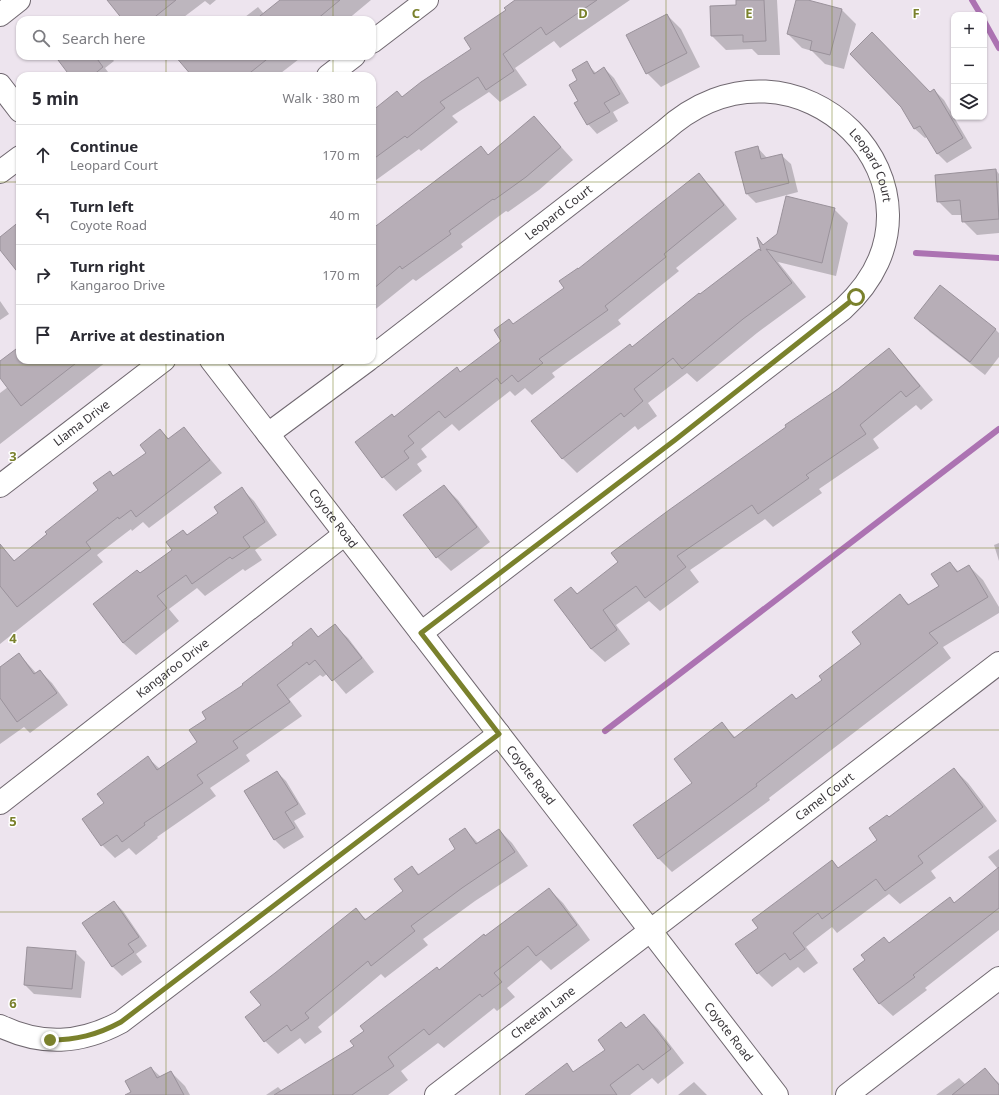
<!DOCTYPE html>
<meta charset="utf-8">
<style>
:root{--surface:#fff;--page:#f2f2f3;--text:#2b2b33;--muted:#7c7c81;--line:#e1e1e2}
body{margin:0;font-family:"Noto Sans",sans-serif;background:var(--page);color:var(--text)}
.controls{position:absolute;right:12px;top:12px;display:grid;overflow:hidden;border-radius:8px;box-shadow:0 1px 3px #0004}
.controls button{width:36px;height:36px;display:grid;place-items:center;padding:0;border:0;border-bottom:1px solid var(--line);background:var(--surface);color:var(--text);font:20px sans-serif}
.stop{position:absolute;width:12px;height:12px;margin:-9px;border:3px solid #7a812c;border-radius:50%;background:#fff}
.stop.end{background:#7a812c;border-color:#fff;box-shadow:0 1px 4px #0008}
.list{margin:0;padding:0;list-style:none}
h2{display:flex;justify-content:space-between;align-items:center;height:52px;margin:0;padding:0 16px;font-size:17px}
h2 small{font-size:13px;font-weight:400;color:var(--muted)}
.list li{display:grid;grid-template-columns:26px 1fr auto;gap:12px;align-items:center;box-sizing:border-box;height:60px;padding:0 16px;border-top:1px solid var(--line)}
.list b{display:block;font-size:15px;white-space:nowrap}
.list p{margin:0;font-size:13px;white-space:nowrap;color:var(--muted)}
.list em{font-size:13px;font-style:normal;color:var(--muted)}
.icon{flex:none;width:22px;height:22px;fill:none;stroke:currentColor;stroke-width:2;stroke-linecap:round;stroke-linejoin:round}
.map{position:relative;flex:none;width:999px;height:1095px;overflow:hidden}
.search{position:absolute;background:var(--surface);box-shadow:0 1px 3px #0004;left:16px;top:16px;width:360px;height:44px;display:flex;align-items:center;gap:10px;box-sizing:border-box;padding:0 14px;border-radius:12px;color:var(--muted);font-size:15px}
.panel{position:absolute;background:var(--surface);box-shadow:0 1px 3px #0004;left:16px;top:72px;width:360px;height:292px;border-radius:12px}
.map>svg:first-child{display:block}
.shadow{fill:#0003}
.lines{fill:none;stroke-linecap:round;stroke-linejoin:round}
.stream{stroke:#ac73b2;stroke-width:6}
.building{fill:#b7aeb7;stroke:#9a929b}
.minor-casing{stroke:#706870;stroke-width:24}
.minor{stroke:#fff;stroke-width:22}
.route{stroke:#7a812c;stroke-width:5}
.grid{fill:none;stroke:#7a812c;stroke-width:1;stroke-opacity:0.55}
.labels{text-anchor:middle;stroke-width:3;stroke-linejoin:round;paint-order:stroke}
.street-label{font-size:12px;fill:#383539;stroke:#fff}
.grid-label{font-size:13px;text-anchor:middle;font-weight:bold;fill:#7a812c;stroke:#fff;stroke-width:3;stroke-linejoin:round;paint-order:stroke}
</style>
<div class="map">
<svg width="999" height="1095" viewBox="0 0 999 1095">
<rect width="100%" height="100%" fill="#ede4ee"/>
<!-- shadow -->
<path class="shadow" d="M109,0H216L210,5L205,1L180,20H124Z
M282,0H371L347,20H247L245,17L258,7L264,14Z
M517,0H630L560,48L554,41L515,68L527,85L500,102L489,92L452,116L458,122L421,151L419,149L372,183V112L402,98L472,49Z
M737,0H777L780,55H758L752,49L726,50L712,36L711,7L737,6Z
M797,0H805L842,10L856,24L844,69L825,64L812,51L802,48L788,34Z
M667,15L681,29L700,67L661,87L647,73Z
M56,56H110L114,61L105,68L111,76H71Z
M184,56H303L277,76H193Z
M586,63L596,73L604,68L614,78L629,103L613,112L618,121L597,134L588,124L579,101V81Z
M934,90L944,100L972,148L947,163L937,153L927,137L925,138L915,129L902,106Z
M534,117L573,160L539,190L508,212L506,211L461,244L463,247L416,281L413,279L372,312V230L480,147L489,156Z
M757,147L767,158L781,155L791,164L798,192L756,203L747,194L736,153Z
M996,170L999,174V233L977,235L963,221L962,215H952L938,201Z
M699,175L712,188L737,219L676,268L679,271L618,320L621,324L552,373L555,377L532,395L525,388L515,396L510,391L459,431L452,424L421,449L427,457L417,464L422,471L396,491L383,477L356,442L394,418L456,368L461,373L503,341L514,325L565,288L579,270Z
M834,209L848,223L836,276L778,262L806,297L757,333L697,382L687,373L648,403L657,416L638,430L635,426L577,473L563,459L533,421L632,348L700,295L762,254L759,240L764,246Z
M0,301L9,314L0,320Z
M916,318L996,330L999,333V357L985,375L930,332Z
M20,347V360H105L106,362L0,444V393L8,387L0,377V362Z
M888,349L902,363L933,400L921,410L916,405L873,439L879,448L819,489L822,493L773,527L765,519L690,570L699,582L660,611L649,601L616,625L630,644L605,662L591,649L571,588L578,594Z
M292,360H301L296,364Z
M184,428L222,473L149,528L143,522L132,531L131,529L97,555L103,562L0,644V554L5,551L15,561L99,490L110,472L114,477L147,453L160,430L170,440Z
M444,486L458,500L490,542L451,571L437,557Z
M242,489L254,501L277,535L255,550L262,560L245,571L243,569L205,596L197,588L169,609L179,621L136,655L123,643L94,604L173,550L183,531L188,535L219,513Z
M999,543V561L994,545Z
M950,563L959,572L969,566L983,580L999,607V613L943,647L951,658L769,798L770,800L672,872L658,858L722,724L736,738L797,700L823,680L862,644L900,596L910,605L940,587Z
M334,625L348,638L374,672L346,694L328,673L323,677L320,675L289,699L302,716L246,755L250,761L210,788L216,796L157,837L158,838L136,855L129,848L115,858L102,845L105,804L147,757L160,769L199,743L208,719L244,685L311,630L319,637Z
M19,654L36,673L40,671L52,683L68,705L30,733L24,727L0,744V668Z
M954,769L968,783L997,821L931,871L936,878L900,904L889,894L837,933L832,927L806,947L818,963L804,973L798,967L772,987L758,973L759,928L832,861L839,869L879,840L890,818Z
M277,772L286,781L306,814L294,821L304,837L284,849L275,840L245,791Z
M465,829L478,843L499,830L512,843L528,866L475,901L423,939L428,945L385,978L381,974L318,1027L322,1032L305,1044L300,1038L278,1054L265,1041L262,1005L356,910L367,920L404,891L412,867L420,875L457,849Z
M999,849V930L925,988L927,990L893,1016L880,1004L854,970L950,898L955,904L998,869L988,857Z
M549,889L563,903L590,940L551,970L541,960L507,988L515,997L497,1011L494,1008L444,1048L438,1043L401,1071L408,1080L388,1095H266L278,1087L282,1091L356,1047L440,971Z
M114,902L123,911L147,946L136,954L142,962L122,976L113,967L83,923Z
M75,952L85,962L81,998L34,994L25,985Z
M644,1015L658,1029L684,1063L658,1084L652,1078L630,1095H526L566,1065L574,1073L607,1050L621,1023L626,1028Z
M151,1068L161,1077L171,1072L185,1086L190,1095H133Z
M985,1070L999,1083V1095H936L959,1078L966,1085Z
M694,1082L707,1095H678Z"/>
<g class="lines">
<!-- stream -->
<path class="stream" d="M972,0L981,15
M984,21L999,48
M916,253L999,258
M605,731L999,429"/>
</g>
<!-- building -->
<path class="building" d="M107,0H176L151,20H123Z
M280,0H340L316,20H255Z
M515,0H597L546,35L541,27L503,54L514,71L486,90L478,77L440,102L445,108L407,138L405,136L372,160V111L397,91L402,97L421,82L471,49L464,38L506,10L504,8Z
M736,0H764L766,41L743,42V35L711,36L710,6L736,5Z
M796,0H808L842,9L830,55L810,50L812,41L787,34Z
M667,14L687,53L646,74L626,35Z
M872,32L930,92L934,89L963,138L937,154L920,126L914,129L901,107L850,54Z
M55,56H95L103,67L92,76H70Z
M175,56H271L246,76H192Z
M587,61L594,74L604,67L620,94L604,103L610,112L587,125L574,103L578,101L569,85L577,80L572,70Z
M534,116L561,147L526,177L494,200L493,199L449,231L451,234L402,269L400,266L372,290V229L481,146L488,155Z
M758,146L761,159L782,154L789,183L746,194L735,152Z
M996,169L999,219L962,222L960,200L937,202L935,175Z
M699,173L724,205L664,254L666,257L605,306L608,310L539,359L543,363L518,382L512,375L501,384L497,378L445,418L439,411L408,436L414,443L404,451L409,458L382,478L355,442L392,414L394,417L457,367L460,372L501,341L494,330L509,319L513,324L564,288L559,281L578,268V269Z
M786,196L835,208L822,263L766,249L792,283L743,319L682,369L673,358L634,389L643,401L624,417L621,413L562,459L531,421L630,344L632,347L699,293L700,294L759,249L761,251L757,237L763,245L777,234Z
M20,221V275L0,250V237Z
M940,285L996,329L970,362L914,318Z
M20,346V360H80L21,406L0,378V361Z
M889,348L920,386L906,397L901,391L860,425L866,434L806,475L809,478L758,514L752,505L677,556L686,567L645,598L636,586L603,610L617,630L591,649L554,600L571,587L577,594L618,562L611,553L669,510L786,427L785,425L838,389Z
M184,427L210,460L136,517L131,510L119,519L118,517L86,542L91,549L17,607L0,586V544L14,561L47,534L45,532L98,490L93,483L110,471L113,476L146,453L140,445L160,429L168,439Z
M444,485L477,527L436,558L403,515Z
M242,487L265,522L243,537L250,547L232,559L230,557L192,584L186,575L157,596L167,608L123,643L93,604L137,570L140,573L172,550L166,542L183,530L187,535L218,513L214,507Z
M950,562L957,572L969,565L988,597L929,633L938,643L756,784L757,786L726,809L658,859L633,825L692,783L674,759L722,722L734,738L792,694L796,699L822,680L819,676L861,644L852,632L900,594L908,605L939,586L931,574Z
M335,624L362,658L332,681L315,660L309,665L307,662L277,685L290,702L233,741L238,748L197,775L203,783L144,823L145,825L122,842L117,835L101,846L82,819L104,803L97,794L148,756L157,770L197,742L189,730L206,719L202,712L243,685L242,684L293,645L292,643L311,628L318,637Z
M19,653L34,674L40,670L57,693L17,722L0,698V667Z
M954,768L983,807L918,856L923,863L885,891L876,879L822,919L818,913L793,933L805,949L790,960L785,953L757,974L735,944L758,928L752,920L832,860L838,868L877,840L869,828L887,815L889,817Z
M277,771L298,804L285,812L295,828L274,840L244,791Z
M465,828L476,844L499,829L515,852L462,888L411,926L415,931L371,966L368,961L305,1013L309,1018L291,1031L287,1025L264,1042L245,1017L261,1005L250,992L275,973L356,908L365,920L403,891L394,879L412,866L418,875L455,849L449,839Z
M999,867V908L913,975L915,977L879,1004L853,969L865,960L861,955L884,937L889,943L950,897L954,903Z
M549,888L577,925L536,956L528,946L494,973L502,982L482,997L480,994L429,1035L424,1029L388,1057L394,1066L352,1095H274L354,1046L350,1041L364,1031L360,1026L437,967L439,970L484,934L485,936Z
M114,901L139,937L128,944L134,952L112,967L82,923Z
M27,947L76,951L72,989L24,985Z
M644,1014L671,1049L643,1070L638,1064L610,1085L617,1095H525L567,1063L573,1072L605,1050L598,1040L621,1022L626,1028Z
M151,1067L157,1078L171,1071L184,1095H125L131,1092L125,1081Z
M985,1068L999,1085V1095H952Z"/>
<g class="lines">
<!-- minor casing -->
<g class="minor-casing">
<g id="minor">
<path d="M0,15L19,0"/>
<path d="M372,42L427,0"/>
<path d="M328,76L354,56"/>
<path d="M0,85L20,111"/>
<path d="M0,172L20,157"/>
<path id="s1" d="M372,357L663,132C796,10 972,191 843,309L421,633"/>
<path id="s2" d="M211,360L777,1095"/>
<path d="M268,434L368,360"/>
<path id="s3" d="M0,486L164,360"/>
<path id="s4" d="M0,803L345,534"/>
<path d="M0,1026C42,1046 80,1044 121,1022L499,734"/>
<path id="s5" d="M436,1095L999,663"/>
<path d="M847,1095L999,978"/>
</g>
</g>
<!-- minor -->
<use href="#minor" class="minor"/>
</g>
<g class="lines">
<!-- route -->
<path class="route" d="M50,1040C76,1040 97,1035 121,1022L499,734L421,633L675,440L856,297"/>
</g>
<!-- grid -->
<path class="grid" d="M166,0V20M333,0V20M500,0V1095M666,0V1095M832,0V1095M166,56V76M333,56V76M0,182H20M372,182H999M166,360V1095M333,360V1095M0,365H999M0,548H999M0,730H999M0,912H999"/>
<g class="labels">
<!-- street labels -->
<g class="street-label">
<text dy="4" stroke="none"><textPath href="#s1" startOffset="618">Leopard Court</textPath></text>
<text dy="4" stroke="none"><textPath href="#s1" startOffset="236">Leopard Court</textPath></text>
<text dy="4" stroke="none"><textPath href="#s3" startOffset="103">Llama Drive</textPath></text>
<text dy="4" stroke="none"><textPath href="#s2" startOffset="200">Coyote Road</textPath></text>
<text dy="4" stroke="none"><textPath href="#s4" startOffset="219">Kangaroo Drive</textPath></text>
<text dy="4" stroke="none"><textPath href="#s2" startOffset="524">Coyote Road</textPath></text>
<text dy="4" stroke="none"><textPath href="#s5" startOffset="490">Camel Court</textPath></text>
<text dy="4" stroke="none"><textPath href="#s5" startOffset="135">Cheetah Lane</textPath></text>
<text dy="4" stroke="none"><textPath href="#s2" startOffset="848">Coyote Road</textPath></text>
</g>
</g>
<g class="grid-label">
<text x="416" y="18">C</text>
<text x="583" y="18">D</text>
<text x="749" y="18">E</text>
<text x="916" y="18">F</text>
<text x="13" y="461">3</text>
<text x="13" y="643">4</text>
<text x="13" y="826">5</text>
<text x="13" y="1008">6</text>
</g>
</svg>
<div class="controls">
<button>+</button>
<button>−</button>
<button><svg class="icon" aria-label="layers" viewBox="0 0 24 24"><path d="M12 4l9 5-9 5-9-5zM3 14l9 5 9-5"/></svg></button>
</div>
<div class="stop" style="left:856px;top:297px"></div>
<div class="stop end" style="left:50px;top:1040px"></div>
<div class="search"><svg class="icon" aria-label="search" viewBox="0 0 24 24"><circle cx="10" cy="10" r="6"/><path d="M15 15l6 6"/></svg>Search here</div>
<section class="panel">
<h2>5 min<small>Walk · 380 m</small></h2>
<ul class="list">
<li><svg class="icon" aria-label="ahead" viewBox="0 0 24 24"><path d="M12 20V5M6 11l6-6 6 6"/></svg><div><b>Continue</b><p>Leopard Court</p></div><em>170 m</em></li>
<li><svg class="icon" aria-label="left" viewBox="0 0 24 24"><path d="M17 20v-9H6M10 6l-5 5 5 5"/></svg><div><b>Turn left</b><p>Coyote Road</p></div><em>40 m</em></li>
<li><svg class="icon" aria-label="right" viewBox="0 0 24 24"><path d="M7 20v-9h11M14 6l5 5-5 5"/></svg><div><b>Turn right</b><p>Kangaroo Drive</p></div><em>170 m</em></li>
<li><svg class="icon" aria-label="arrive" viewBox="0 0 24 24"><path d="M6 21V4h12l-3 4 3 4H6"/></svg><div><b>Arrive at destination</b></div></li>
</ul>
</section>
</div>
